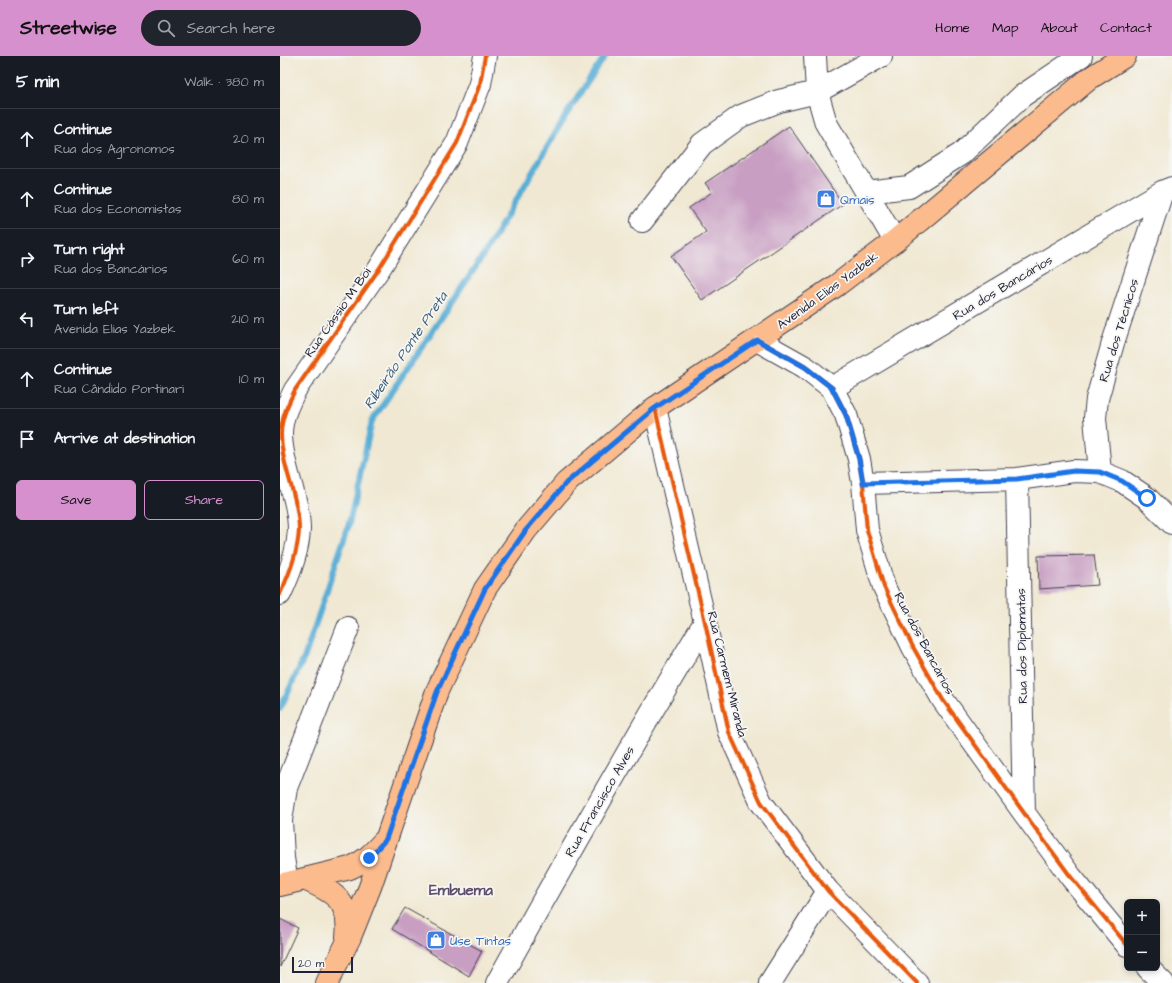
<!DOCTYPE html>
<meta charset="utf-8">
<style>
:root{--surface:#171b24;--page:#20242c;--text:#f1f3f6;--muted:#9ea1a6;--line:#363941;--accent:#d690ce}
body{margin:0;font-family:"Architects Daughter",sans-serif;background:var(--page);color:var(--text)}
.controls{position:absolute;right:12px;bottom:12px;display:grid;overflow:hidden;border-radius:6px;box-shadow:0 2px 6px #0003}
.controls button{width:36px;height:36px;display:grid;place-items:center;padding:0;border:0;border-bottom:1px solid var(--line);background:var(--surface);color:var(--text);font:20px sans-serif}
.scale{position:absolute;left:12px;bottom:10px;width:61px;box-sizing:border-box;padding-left:4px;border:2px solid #22223b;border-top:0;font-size:11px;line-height:14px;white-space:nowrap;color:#22223b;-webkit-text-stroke:3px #f6f6f2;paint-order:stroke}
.stop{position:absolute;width:12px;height:12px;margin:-9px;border:3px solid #1a73e8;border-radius:50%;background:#fff}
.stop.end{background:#1a73e8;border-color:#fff;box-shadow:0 1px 4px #0008}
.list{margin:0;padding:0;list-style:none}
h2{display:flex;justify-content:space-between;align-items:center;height:52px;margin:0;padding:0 16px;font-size:17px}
h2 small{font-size:13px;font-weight:400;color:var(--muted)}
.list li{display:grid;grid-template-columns:26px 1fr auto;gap:12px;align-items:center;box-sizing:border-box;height:60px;padding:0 16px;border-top:1px solid var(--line)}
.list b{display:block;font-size:15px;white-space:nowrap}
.list p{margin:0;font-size:13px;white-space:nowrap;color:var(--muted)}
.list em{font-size:13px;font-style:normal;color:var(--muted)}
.actions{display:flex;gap:8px;padding:12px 16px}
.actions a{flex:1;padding:9px 0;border:1px solid var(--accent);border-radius:6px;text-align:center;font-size:14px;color:var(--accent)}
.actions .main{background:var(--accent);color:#111}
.icon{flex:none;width:22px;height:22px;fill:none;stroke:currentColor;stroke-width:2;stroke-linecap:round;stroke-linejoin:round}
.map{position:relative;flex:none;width:892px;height:927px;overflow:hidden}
header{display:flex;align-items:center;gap:24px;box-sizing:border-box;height:56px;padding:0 20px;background:var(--accent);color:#111}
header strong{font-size:19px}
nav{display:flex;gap:22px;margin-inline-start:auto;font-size:14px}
.search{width:280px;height:36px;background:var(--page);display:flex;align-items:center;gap:10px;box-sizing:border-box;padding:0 14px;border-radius:22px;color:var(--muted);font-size:15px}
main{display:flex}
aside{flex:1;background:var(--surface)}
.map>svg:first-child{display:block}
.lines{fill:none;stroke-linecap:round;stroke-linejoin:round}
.stream{stroke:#5aaed6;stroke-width:6}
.building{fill:#c89ec2}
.minor-casing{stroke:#414052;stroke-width:24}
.major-casing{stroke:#414052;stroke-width:24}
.minor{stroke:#fff;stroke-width:22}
.major{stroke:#fbbb8d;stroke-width:22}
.cycleway-casing{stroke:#f6f6f2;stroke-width:6}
.cycleway{stroke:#e8590c;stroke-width:4}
.route{stroke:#1a73e8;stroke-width:5}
.labels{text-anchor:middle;stroke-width:3.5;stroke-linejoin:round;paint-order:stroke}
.shop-label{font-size:13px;fill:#366cbe;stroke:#f6f6f2;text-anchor:start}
.street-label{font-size:13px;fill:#22223b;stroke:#f6f6f2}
.water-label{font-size:14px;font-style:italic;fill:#385a79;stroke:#f6f6f2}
.quarter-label{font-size:15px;font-weight:bold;fill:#5c4d6a;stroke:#f6f6f2}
</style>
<header>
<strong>Streetwise</strong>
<div class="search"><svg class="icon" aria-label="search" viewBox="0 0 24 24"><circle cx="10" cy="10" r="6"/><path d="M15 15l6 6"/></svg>Search here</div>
<nav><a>Home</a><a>Map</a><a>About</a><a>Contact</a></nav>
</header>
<main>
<aside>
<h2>5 min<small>Walk · 380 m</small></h2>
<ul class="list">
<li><svg class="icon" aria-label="ahead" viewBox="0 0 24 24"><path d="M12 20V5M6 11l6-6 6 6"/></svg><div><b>Continue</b><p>Rua dos Agronomos</p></div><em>20 m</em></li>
<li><svg class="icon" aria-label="ahead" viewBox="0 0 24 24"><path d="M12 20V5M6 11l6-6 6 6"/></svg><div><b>Continue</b><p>Rua dos Economistas</p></div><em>80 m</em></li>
<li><svg class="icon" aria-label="right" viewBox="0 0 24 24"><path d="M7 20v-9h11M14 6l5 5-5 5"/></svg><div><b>Turn right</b><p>Rua dos Bancários</p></div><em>60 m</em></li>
<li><svg class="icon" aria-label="left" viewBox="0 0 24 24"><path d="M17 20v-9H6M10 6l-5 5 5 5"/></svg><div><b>Turn left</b><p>Avenida Elias Yazbek</p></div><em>210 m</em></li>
<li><svg class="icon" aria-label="ahead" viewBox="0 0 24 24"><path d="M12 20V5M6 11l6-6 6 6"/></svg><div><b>Continue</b><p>Rua Cândido Portinari</p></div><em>10 m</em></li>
<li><svg class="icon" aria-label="arrive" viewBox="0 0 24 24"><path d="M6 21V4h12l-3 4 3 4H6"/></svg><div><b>Arrive at destination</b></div></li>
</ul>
<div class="actions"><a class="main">Save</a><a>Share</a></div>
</aside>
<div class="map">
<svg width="892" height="927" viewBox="0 0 892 927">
<rect width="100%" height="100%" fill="#f6f6f2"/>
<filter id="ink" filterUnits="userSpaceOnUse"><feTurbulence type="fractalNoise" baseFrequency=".025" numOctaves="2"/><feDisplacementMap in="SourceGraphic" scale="8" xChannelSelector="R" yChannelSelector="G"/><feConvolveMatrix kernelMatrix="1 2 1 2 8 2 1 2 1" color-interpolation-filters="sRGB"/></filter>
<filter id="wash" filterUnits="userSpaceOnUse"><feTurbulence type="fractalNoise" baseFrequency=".012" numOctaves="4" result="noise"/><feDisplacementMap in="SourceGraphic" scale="16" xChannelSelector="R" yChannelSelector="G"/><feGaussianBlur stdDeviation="0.9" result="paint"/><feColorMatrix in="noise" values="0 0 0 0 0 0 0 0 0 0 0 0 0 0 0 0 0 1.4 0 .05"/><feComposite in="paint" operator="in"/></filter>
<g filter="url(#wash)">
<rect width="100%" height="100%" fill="#f0e8d2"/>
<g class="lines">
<!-- stream -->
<path class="stream" d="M0,653L25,600L69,468L92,365L205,197L286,59L325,0"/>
</g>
<g id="blocks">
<!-- building -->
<path class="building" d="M509,70L563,148L422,244L391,200L426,176L409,152L432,136L425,127Z
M814,499L818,529L759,533L758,500Z
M125,852L202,895L189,920L112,873Z
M0,863L18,872L0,911Z"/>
</g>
</g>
<g filter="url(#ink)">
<use href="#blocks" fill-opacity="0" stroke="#414052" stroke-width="1"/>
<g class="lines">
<!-- minor casing -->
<g class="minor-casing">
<path id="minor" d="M535,0L537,36L546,67L615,185
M586,136L629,131L681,98L742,40L801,0
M362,165L422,88L461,60L499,45L537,36L601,0
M477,284L525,311L552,332L566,359L579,403L583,427L587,474L604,531L633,591L663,644L744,757L791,821L847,889
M552,332L882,136L892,132
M375,352L425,566L449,676L481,746L548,835L637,927
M820,416L815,362L817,343L833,287L882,136
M737,423L744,757
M583,427L737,423L794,415L820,416L842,425L867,442L892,467
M0,538C9,519 18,496 19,474C19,441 1,410 1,378C1,362 8,348 15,334L99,213L177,87L200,28L205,0
M7,827L3,802L1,764L6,732L68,572
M868,912L883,927
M217,927C285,805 353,685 425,566
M490,927L548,835"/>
</g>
<!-- major casing -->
<g class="major-casing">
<path id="major" d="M24,823C55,836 71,846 67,881
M0,829L70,812C84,806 93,797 103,786
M47,927L70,881L90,831L157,635L205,533L246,474L286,427L375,352L557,229L615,185L810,22L845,0"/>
</g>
<!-- minor -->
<use href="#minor" class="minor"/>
<!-- major -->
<use href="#major" class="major"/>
<!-- cycleway casing -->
<g class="cycleway-casing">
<path id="cycleway" d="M477,284L525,311L552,332L566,359L579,403L583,427L587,474L604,531L633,591L663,644L744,757L791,821L847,889
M375,352L425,566L449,676L481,746L548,835L637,927
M0,538C9,519 18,496 19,474C19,441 1,410 1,378C1,362 8,348 15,334L99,213L177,87L200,28L205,0"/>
</g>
<!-- cycleway -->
<use href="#cycleway" class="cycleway"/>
</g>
</g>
<g class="lines" filter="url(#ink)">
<!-- route -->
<path class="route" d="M89,802L106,783L157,636L205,533L246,474L286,427L375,352L477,284L525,311L552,332L566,359L579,403L583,427L737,423L794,415L820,416L842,425L867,442"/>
</g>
<!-- icons -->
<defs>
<g id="shop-square" transform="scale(1)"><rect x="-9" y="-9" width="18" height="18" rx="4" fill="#3f7fe0" stroke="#f6f6f2"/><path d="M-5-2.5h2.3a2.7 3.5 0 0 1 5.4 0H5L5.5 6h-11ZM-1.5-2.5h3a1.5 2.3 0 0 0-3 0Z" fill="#fff"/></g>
</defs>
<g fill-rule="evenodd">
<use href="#shop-square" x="546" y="143"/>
<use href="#shop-square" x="156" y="884"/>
</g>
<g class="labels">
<!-- shop labels -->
<g class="shop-label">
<text x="560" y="148">Qmais</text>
<text x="170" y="889">Use Tintas</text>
</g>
<!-- street labels -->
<g class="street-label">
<text transform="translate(722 231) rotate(-31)" y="5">Rua dos Bancários</text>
<text transform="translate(547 234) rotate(-36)" y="5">Avenida Elias Yazbek</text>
<text transform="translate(57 256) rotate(-55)" y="5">Rua Cássio M Boi</text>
<text transform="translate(838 274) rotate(-73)" y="5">Rua dos Técnicos</text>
<text transform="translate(645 587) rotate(62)" y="5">Rua dos Bancários</text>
<text transform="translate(741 590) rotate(-91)" y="5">Rua dos Diplomatas</text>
<text transform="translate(448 618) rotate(76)" y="5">Rua Carmem Miranda</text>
<text transform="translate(319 745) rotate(-60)" y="5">Rua Francisco Alves</text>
</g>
<!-- water labels -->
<g class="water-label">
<text transform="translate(125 294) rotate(-56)" y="5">Ribeirão Ponte Preta</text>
</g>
<!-- quarter labels -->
<g class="quarter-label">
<text x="181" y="839">Embuema</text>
</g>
</g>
</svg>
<div class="controls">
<button>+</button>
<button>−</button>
</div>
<div class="scale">20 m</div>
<div class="stop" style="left:867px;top:442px"></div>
<div class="stop end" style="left:89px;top:802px"></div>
</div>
</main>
